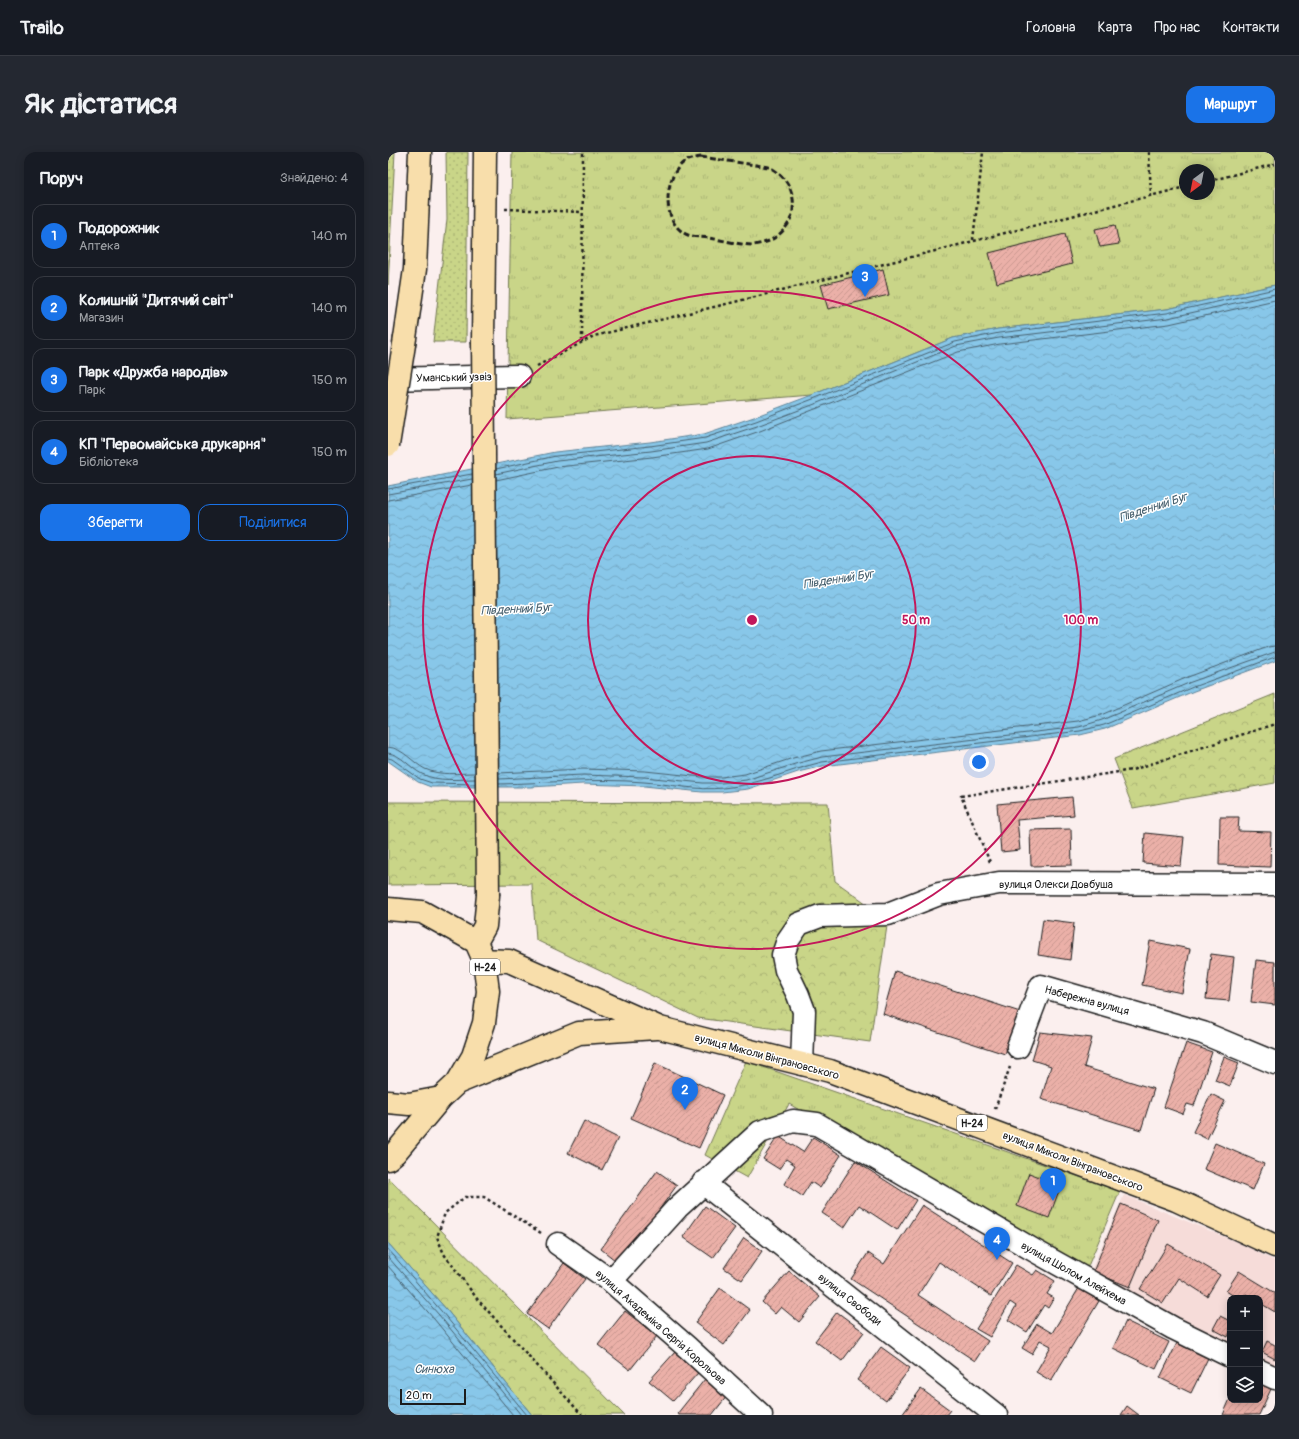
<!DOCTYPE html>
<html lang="uk">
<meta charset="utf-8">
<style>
:root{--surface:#171b24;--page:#242831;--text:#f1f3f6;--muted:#9ea1a6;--line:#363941;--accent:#1a73e8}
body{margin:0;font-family:Pangolin,sans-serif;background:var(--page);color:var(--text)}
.controls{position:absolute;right:12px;bottom:12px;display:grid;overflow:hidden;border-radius:8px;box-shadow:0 2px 10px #0003}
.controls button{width:36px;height:36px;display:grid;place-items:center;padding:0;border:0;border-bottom:1px solid var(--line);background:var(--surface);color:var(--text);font:20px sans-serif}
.compass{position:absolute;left:791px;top:12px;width:36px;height:36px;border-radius:50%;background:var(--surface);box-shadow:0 2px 10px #0003;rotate:212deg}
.scale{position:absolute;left:12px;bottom:10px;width:66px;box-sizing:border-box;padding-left:4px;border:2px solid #1c1c1c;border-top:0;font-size:11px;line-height:14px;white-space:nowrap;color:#1c1c1c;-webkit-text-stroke:3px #fff;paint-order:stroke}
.you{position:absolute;left:591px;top:610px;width:14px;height:14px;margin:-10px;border:3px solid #fff;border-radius:50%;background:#1a73e8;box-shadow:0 0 0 6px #1a73e833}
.badge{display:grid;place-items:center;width:26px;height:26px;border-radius:50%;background:var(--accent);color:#fff;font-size:13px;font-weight:700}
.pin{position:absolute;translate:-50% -33px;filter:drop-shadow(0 1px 2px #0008)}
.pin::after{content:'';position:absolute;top:21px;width:14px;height:12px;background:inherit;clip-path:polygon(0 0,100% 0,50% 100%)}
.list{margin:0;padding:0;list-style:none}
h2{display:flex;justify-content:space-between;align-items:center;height:52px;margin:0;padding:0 16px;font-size:17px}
h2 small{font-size:13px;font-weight:400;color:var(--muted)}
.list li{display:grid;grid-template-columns:26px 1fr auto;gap:12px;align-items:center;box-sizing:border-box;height:64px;margin:0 8px 8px;padding:0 8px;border:1px solid var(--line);border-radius:12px}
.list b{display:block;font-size:15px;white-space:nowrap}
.list p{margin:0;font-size:13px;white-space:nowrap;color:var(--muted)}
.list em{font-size:13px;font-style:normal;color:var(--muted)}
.actions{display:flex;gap:8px;padding:12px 16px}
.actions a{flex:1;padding:9px 0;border:1px solid var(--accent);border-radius:12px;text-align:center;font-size:14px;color:var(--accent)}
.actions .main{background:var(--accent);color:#fff}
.icon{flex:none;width:22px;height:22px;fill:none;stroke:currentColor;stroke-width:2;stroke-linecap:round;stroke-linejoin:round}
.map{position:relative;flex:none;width:887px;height:1263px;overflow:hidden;border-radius:12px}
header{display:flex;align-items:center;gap:24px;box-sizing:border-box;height:56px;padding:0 20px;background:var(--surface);border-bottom:1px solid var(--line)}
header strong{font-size:19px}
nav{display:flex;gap:22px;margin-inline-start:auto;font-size:14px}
.intro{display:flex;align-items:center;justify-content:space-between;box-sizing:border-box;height:96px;padding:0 24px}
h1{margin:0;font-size:28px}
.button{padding:10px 18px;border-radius:12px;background:var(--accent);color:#fff;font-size:14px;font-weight:700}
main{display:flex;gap:24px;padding:0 24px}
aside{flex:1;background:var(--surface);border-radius:12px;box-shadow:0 2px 10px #0003}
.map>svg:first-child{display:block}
.built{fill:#f6dcd9}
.grass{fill:url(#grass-dots);stroke:#727852}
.forest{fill:url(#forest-crowns);stroke:#727852}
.park{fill:url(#park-tufts);stroke:#727852;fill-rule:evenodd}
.water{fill:url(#water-waves);stroke:#5d8397}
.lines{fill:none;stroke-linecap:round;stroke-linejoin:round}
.shore{stroke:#47606e;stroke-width:1}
.building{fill:url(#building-hatch);stroke:#1c1c1c}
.street-casing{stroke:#1c1c1c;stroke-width:25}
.primary-casing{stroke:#1c1c1c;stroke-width:25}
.path{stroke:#1c1c1c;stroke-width:2.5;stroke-dasharray:3 3;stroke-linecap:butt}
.street{stroke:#fff;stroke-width:22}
.primary{stroke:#f8deab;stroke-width:22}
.rail{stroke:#1c1c1c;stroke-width:3;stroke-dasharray:6 3;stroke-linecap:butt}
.primary-bridge-casing{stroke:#1c1c1c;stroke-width:25;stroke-linecap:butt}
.primary-bridge{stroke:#f8deab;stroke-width:22}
.ring{fill:none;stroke:#c2185b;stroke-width:2}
.labels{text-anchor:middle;stroke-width:3;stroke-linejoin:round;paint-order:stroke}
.shield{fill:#fff;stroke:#606060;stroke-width:1}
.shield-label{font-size:10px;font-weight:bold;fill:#1c1c1c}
.street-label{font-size:11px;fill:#1c1c1c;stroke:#fff}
.water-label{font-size:12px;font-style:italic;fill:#47606e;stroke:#fff}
.centre{fill:#c2185b;stroke:#fff;stroke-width:2}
.ring-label{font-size:12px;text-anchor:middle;font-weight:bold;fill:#c2185b;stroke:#fff;stroke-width:3;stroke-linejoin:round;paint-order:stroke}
</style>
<header>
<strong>Trailo</strong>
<nav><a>Головна</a><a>Карта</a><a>Про нас</a><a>Контакти</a></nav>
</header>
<div class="intro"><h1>Як дістатися</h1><a class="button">Маршрут</a></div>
<main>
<aside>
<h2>Поруч<small>Знайдено: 4</small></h2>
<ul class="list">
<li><span class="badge">1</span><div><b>Подорожник</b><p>Аптека</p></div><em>140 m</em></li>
<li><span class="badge">2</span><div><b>Колишній &quot;Дитячий світ&quot;</b><p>Магазин</p></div><em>140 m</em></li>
<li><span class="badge">3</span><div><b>Парк «Дружба народів»</b><p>Парк</p></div><em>150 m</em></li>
<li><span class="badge">4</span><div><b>КП &quot;Первомайська друкарня&quot;</b><p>Бібліотека</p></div><em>150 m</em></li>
</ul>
<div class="actions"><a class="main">Зберегти</a><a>Поділитися</a></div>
</aside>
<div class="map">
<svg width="887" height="1263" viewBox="0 0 887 1263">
<defs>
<pattern id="grass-dots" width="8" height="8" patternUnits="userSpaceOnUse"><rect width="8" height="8" fill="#c9d588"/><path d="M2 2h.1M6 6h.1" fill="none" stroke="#acb675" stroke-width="1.8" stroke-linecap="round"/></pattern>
<pattern id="forest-crowns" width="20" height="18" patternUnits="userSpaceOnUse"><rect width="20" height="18" fill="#c9d588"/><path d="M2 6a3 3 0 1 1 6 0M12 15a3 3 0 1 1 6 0" fill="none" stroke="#acb675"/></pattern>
<pattern id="park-tufts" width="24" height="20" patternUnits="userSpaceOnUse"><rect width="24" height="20" fill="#c9d588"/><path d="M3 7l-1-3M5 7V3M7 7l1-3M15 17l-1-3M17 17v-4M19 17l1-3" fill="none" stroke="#acb675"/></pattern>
<pattern id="water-waves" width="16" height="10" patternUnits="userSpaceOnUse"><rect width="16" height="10" fill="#88c7e9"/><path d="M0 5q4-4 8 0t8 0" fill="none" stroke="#75aac7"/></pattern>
<pattern id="building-hatch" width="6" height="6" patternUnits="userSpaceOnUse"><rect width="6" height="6" fill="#ebb0a8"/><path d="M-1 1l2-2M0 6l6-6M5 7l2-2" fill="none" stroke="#c99790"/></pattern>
</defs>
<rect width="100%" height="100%" fill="#fbefee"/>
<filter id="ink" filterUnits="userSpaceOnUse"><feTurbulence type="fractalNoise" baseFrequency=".025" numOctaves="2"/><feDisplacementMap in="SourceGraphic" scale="8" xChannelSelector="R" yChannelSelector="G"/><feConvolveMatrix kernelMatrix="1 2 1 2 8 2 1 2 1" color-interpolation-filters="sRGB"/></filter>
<g filter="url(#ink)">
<!-- built -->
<path class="built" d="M736,1043L856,1093L887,1109V1216L872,1208V1146H842V1193L702,1121Z"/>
<!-- grass -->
<path class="grass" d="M0,0H7L0,133Z
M58,0H80L78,190H45L59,67Z"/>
<!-- forest -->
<path class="forest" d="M887,542V631L745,656L726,607Z
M0,650L440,651L447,729L500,767L482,890L310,866L148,788L144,732L0,733Z
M0,1026L34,1059L236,1263H144L58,1157L0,1091Z"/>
<!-- park -->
<path class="park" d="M124,0H887V133L779,157L610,177L565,186L424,243L119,267ZM797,18H821V42H797Z
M358,909L732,1039L697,1121L401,952L359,1026L317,1003Z"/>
<!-- water -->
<path class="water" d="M887,133V509L806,539L717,577L692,583L435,614L410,620L360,637L334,640H314L256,634L195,632L143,635H43L30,630L0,609V334L167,300L262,290L316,282L366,265L424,243L565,186L610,177L779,157Z
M0,1091L58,1157L144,1263H0Z"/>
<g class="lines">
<!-- shore -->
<path class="shore" d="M108,317L168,304L262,294L317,286L368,269L425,247L567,190L611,181L779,161L887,137
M108,322L169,309L263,299L318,291L369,274L427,252L568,194L611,186L780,166L887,142
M108,328L170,315L264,305L320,297L372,279L570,200L612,192L781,172L887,148
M0,337L84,322
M0,342L84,327
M0,348L84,333
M0,595C15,596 25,611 37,617C52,624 71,621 87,621
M0,601C13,602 23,617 34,622C50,630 70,627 87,627
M0,606L4,607L32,627L44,631L87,632
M111,621L195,617L257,619L315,625H333L357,622L405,606L433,599L690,569L713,563L800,525L880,495L887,494
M111,627L195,623L256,625L315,631H333L358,628L407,612L434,605L691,575L714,568L803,530L887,500
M111,632C159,631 208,626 256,630C282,632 309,639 335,636C370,633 401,618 434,610L692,579L716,573L805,535L887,505
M0,1097L54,1160L139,1263
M0,1105L51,1163L133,1263
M0,1114L46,1167L125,1263"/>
</g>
<!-- building -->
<path class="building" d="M727,73L731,92L712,95L707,77Z
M677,82L684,112L609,131L601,101Z
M495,117L501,143L440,157L433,133Z
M684,645L686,663L629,668L632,698L613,700L609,652Z
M832,665H851L850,679L883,680L882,715L831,713Z
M683,677L684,713L643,714L642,678Z
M757,681L796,685L793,714L755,711Z
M655,767L686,771L682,808L650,803Z
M762,789L802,797L794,841L754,833Z
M823,802L846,805L841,849L818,847Z
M868,808L887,810V853L863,850Z
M507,819L632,860L617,902L495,862Z
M652,880L704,886L696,915L766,937L753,978L653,947L663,914L644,908Z
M798,891L824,900L806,954L799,952L795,962L776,955Z
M836,905L851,911L842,934L827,928Z
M267,911L335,943L311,996L243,966Z
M823,942L837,949L819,987L805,980Z
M196,969L230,986L214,1018L180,1001Z
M390,984L415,1000L425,985L453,1003L432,1036L423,1030L414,1044L396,1032L407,1013L398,1007L391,1017L375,1007Z
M827,991L876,1012L865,1038L816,1017Z
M467,1009L528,1048L509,1078L471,1053L456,1076L434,1061Z
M269,1019L289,1033L232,1112L213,1097Z
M641,1021L673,1033L661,1066L629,1054Z
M733,1052L770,1068L742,1135L705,1120Z
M534,1053L624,1111L603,1144L551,1110L530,1143L600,1189L587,1209L463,1127L480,1101L496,1112Z
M317,1054L347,1076L325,1106L295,1085Z
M356,1086L374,1099L354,1128L336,1116Z
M780,1092L832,1123L819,1144L791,1126L775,1151L752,1137Z
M176,1111L197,1127L160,1177L139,1162Z
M628,1113L645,1123L649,1118L667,1129L659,1142L666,1146L660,1156L656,1153L639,1180L620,1168L628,1154L622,1150L602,1185L588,1177Z
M401,1119L432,1145L411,1170L393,1155L387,1162L374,1150Z
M851,1119L887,1141V1160L872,1151V1146H864L858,1142L855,1146H849L838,1139Z
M332,1136L362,1158L336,1193L307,1171Z
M691,1136L711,1149L663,1229L648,1220L663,1194L652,1188L644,1202L634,1196L649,1172L664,1181Z
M237,1159L269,1184L242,1218L210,1193Z
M449,1160L476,1180L454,1209L427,1189Z
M832,1164L842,1169V1180L840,1185L825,1177Z
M738,1169L781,1190L768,1217L725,1196Z
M879,1189L887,1193V1207L874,1200Z
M789,1191L820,1206L803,1241L772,1226Z
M493,1195L522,1216L498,1249L469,1228Z
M287,1200L310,1221L285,1249L261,1229Z
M317,1227L339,1244L324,1263H291L289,1262Z
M872,1232L883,1237L871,1263H835L842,1247L872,1248Z
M533,1237L562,1258L558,1263H514Z
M739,1254L751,1263H733Z"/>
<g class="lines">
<!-- street casing -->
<g class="street-casing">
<path id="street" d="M0,227L131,224
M630,895L653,834L815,881L887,911
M414,912L416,859L410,843L398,818L395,803L400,788L411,772L432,764L500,762L551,742L611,731L887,732
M315,1031L608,1263
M170,1092L223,1129L300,1196L373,1263
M223,1129L289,1056L372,980L405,969L429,972L647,1099L785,1176L842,1204
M872,1219L887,1226"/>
</g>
<!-- primary casing -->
<g class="primary-casing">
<path id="primary" d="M17,186L27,117L32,0
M95,190L97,0
M0,757L34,760L88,790L96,808L100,839L96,871L85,904L69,931L53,946L21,952L0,950
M88,790L97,774L100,743
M96,808L121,809L272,876L442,919L788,1048L887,1094
M69,931L191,881L268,876
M0,1007L7,1001L53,946"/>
</g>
<!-- path -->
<path class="path" d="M761,0L763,44
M821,29L887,12
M117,57L195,60
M585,88L595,0
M194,190L195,0
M149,214L206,184L367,145L797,35
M602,710L573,644L744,618L887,572
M607,957L622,915
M153,1081L96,1045H77L57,1061L49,1085L56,1102L90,1148L194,1263"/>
<!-- street -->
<use href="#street" class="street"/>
<!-- primary -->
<use href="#primary" class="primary"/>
<!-- rail -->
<path class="rail" d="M313,5L381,15C413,31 414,73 381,89C376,91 371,92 366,93C352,93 335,88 321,86C315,85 306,85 300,83C273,72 275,26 296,10C301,7 307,6 313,5Z"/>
<!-- primary-bridge casing -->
<g class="primary-bridge-casing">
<path id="primary-bridge" d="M95,190L100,743
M0,293L17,186"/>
</g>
<!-- primary-bridge -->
<use href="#primary-bridge" class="primary-bridge"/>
</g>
</g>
<!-- distance rings -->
<g class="ring">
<circle cx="364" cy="468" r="164"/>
<circle cx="364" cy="468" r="329"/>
</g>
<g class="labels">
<!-- shield labels -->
<g class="shield">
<rect x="82" y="807" width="30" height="16" rx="3"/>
<rect x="569" y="963" width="30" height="16" rx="3"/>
</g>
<g class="shield-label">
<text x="97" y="819">Н-24</text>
<text x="584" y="975">Н-24</text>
</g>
<!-- street labels -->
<g class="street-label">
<text transform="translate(66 225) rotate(-1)" y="4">Уманський узвіз</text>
<text x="668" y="736">вулиця Олекси Довбуша</text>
<text transform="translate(699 848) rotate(15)" y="4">Набережна вулиця</text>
<text transform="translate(379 904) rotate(15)" y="4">вулиця Миколи Вінграновського</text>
<text transform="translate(685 1009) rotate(21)" y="4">вулиця Миколи Вінграновського</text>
<text transform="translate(686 1121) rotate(29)" y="4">вулиця Шолом Алейхема</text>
<text transform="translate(462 1147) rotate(38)" y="4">вулиця Свободи</text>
<text transform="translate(273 1175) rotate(41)" y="4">вулиця Академіка Сергія Корольова</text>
</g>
<!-- water labels -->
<g class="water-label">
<text transform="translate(765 355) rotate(-18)" y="4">Південний Буг</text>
<text transform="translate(450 427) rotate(-9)" y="4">Південний Буг</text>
<text transform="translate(128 457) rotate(-3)" y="4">Південний Буг</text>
<text x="46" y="1221">Синюха</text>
</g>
</g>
<circle cx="364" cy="468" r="6" class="centre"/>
<g class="ring-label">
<text x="528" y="472">50 m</text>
<text x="693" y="472">100 m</text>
</g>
</svg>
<div class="controls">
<button>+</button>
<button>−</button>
<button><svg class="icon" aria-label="layers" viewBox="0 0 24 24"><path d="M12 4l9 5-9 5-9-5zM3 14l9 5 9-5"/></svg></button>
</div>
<svg class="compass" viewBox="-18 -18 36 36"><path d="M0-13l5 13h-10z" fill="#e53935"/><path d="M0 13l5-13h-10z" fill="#9ea1a6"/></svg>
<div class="scale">20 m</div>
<div class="you"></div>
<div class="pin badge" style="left:665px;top:1049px">1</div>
<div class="pin badge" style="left:297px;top:958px">2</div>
<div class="pin badge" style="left:477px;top:145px">3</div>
<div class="pin badge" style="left:609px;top:1108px">4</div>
</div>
</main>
